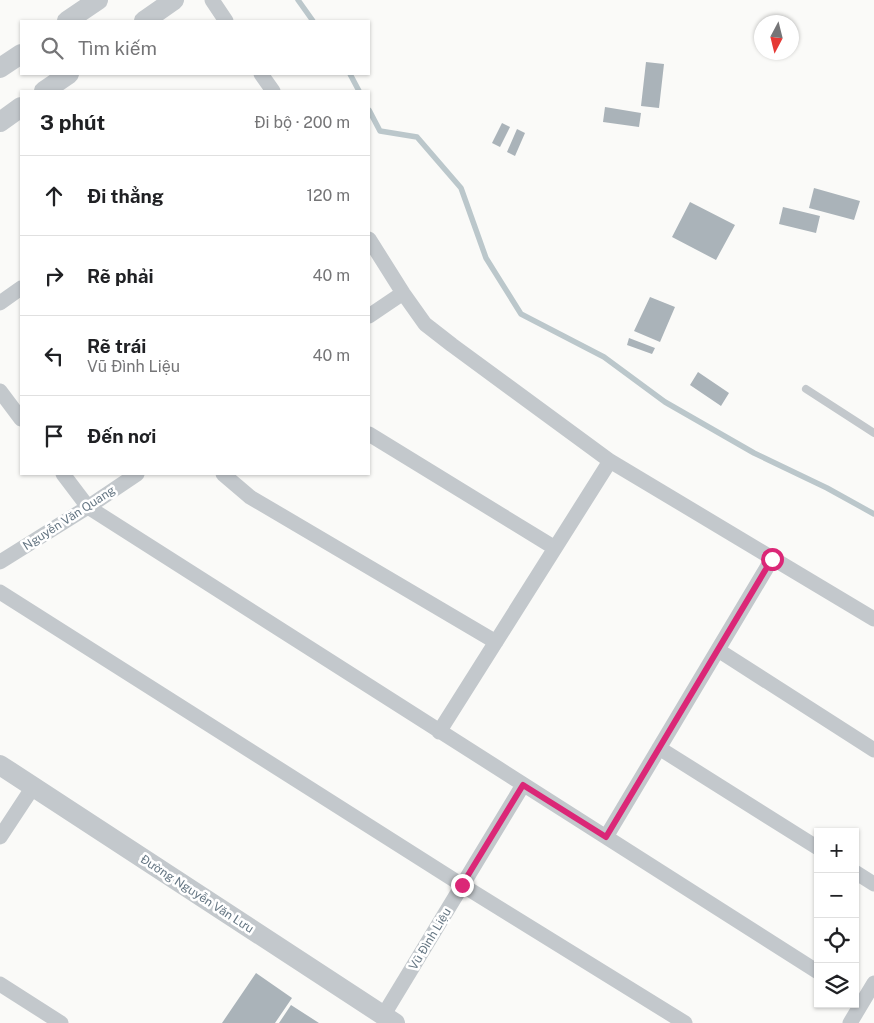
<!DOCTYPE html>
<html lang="vi">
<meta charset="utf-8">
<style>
:root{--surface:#fff;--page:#f2f2f2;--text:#202124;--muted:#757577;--line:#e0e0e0}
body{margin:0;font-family:"Public Sans",sans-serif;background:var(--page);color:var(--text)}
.controls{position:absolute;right:15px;bottom:15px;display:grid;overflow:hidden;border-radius:0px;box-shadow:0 1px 4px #0004}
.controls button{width:45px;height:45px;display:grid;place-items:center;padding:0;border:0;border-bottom:1px solid var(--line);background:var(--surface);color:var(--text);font:25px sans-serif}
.compass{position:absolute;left:754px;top:15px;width:45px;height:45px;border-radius:50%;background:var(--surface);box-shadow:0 1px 4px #0004;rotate:187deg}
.stop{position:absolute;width:15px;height:15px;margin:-11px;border:4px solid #db2777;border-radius:50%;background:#fff}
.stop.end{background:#db2777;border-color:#fff;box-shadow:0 1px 5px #0008}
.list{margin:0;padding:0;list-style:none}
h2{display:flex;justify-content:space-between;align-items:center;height:65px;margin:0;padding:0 20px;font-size:21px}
h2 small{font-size:16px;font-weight:400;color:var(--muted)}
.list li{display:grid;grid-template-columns:32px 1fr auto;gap:15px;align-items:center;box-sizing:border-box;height:80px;padding:0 20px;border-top:1px solid var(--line)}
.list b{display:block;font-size:19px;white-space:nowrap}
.list p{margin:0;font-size:16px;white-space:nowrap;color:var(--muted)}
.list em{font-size:16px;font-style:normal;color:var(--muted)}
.icon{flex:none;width:28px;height:28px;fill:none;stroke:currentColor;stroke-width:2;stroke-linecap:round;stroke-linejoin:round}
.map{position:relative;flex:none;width:874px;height:1023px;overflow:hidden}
.search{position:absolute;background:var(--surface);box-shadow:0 1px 4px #0004;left:20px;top:20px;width:350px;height:55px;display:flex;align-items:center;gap:12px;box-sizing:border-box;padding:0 18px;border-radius:0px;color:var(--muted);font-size:19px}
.panel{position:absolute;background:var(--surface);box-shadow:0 1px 4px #0004;left:20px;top:90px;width:350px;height:385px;border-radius:0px}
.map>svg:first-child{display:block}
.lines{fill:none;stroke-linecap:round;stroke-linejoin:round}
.stream{stroke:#bbc7cb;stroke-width:5.5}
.building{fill:#aab3b9}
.service{stroke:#c3c8cc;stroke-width:8}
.minor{stroke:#c3c8cc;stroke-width:15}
.tertiary{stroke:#c3c8cc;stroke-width:20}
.route{stroke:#db2777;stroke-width:6}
.labels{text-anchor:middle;stroke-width:5;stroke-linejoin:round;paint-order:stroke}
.street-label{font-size:12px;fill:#657683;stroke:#fff}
</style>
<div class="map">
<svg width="874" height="1023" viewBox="0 0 874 1023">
<rect width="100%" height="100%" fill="#fafaf8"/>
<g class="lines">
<!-- stream -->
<path class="stream" d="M298,0L313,21
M350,74L359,91
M369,110L380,131L417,137L461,188L486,258L521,314L604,357L665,402L754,453L827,488L874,514"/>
</g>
<!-- building -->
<path class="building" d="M646,62L664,64L659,108L641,106Z
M605,107L641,113L639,127L603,122Z
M502,123L510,127L500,147L492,143Z
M517,129L525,133L515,156L507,152Z
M814,188L860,201L854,220L809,208Z
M690,202L735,225L716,260L672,237Z
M783,207L820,216L816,233L779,224Z
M650,297L675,307L660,342L634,331Z
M629,338L655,348L652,354L627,345Z
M698,372L729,393L721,406L690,385Z
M256,973L292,998L275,1023H222Z
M291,1005L319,1023H279Z"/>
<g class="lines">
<!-- service -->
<path class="service" d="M806,389L874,433"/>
<!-- minor -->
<path class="minor" d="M212,0L226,21
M261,74L273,91
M369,239L403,293L425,324L452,345L610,461L874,619
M0,303L21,288
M369,316L403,293
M0,391L21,419
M369,434L555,548
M63,474L88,507L818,972
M223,474L250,497L496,642
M0,562L88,507L137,474
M0,592L462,885L685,1023
M718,650L874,750
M439,732L610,461
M659,748L818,848
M0,837L33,787
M606,837L772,559
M855,872L874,884
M0,984L61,1023
M383,1016L523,785
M850,1023L874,983"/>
<!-- tertiary -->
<path class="tertiary" d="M67,21L98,0
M144,21L174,0
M0,68L21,54
M44,91L69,74
M0,122L21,107
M0,765L395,1023"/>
</g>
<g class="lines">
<!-- route -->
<path class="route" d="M462,885L523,785L606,837L772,559"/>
</g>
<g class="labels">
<!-- street labels -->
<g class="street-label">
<text transform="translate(69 518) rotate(-33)" y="4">Nguyễn Văn Quang</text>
<text transform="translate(197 894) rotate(33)" y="4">Đường Nguyễn Văn Lưu</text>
<text transform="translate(430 939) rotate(-59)" y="4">Vũ Đình Liệu</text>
</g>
</g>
</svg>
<div class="controls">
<button>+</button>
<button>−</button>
<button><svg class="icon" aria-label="locate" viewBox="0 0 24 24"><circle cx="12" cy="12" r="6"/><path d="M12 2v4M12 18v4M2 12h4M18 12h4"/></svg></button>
<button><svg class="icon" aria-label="layers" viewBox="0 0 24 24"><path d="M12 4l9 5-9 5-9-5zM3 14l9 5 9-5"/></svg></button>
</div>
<svg class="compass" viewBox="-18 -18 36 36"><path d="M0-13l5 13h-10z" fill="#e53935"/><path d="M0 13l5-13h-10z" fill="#757577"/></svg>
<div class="stop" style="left:772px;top:559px"></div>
<div class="stop end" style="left:462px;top:885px"></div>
<div class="search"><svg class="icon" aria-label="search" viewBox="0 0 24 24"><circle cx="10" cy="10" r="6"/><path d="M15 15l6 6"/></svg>Tìm kiếm</div>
<section class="panel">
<h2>3 phút<small>Đi bộ · 200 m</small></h2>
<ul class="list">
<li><svg class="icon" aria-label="ahead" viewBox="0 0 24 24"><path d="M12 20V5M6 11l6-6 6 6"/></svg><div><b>Đi thẳng</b></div><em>120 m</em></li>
<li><svg class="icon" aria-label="right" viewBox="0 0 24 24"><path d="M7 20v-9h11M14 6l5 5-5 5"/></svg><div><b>Rẽ phải</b></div><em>40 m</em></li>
<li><svg class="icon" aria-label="left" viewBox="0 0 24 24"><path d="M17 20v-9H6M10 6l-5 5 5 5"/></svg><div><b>Rẽ trái</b><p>Vũ Đình Liệu</p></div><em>40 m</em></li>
<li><svg class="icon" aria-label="arrive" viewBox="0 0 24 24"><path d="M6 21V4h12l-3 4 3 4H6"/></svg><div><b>Đến nơi</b></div></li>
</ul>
</section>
</div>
